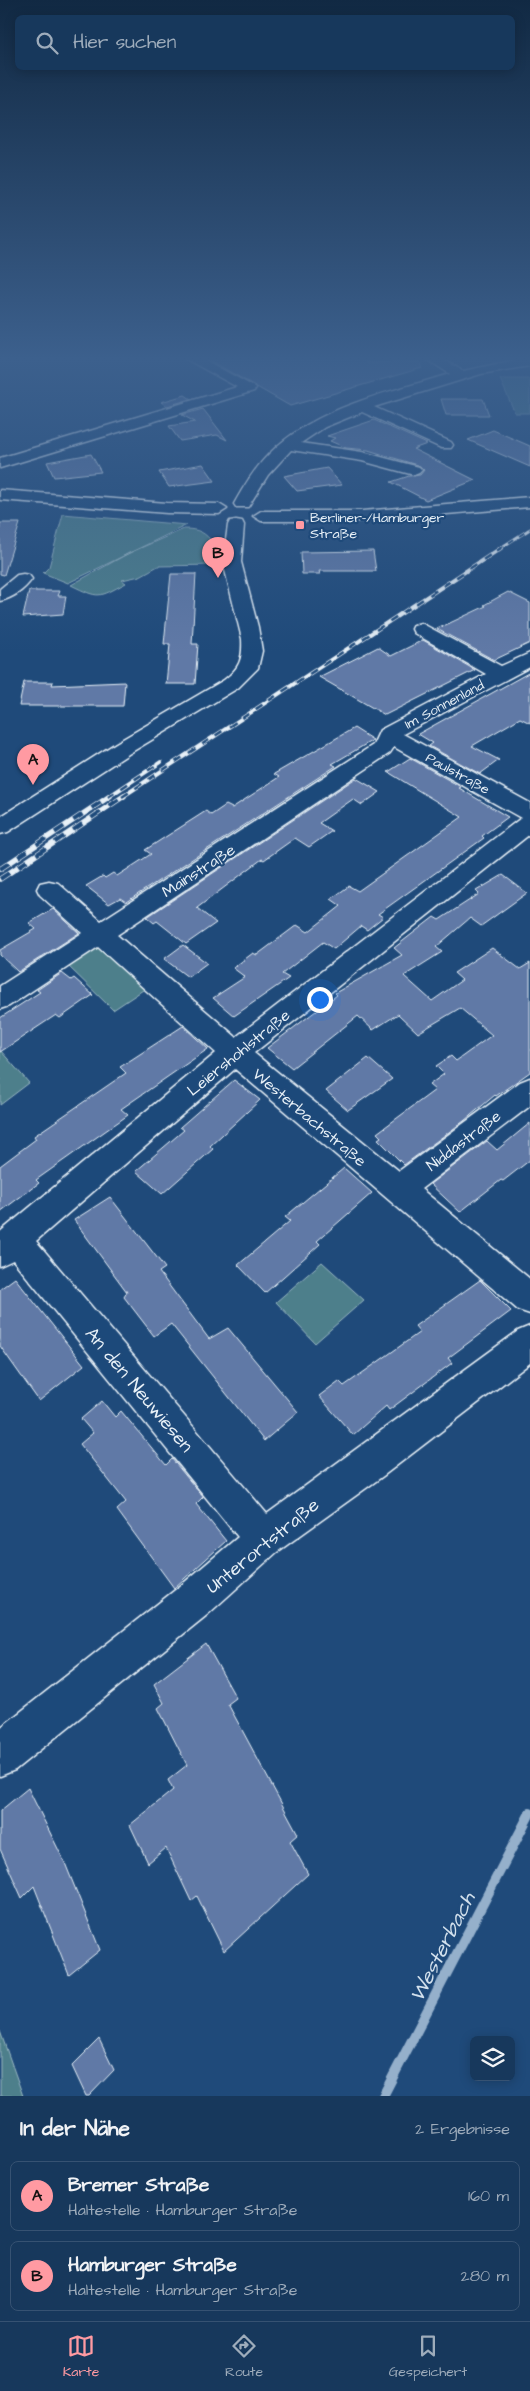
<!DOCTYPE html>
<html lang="de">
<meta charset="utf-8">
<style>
:root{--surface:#17385c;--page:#203f62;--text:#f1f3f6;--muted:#9eacbb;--line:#365272;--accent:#ff9aa2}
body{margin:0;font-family:"Architects Daughter",sans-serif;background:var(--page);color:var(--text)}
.controls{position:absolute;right:15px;bottom:15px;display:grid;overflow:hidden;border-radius:8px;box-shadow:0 2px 12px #0003}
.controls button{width:45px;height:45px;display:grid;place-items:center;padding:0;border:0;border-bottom:1px solid var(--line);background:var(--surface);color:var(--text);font:25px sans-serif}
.you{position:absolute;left:319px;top:999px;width:18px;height:18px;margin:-12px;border:4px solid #fff;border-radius:50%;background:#1a73e8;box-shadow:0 0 0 8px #1a73e833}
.badge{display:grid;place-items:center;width:32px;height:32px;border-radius:50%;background:var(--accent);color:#111;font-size:16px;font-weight:700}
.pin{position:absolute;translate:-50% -41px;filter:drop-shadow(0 1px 2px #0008)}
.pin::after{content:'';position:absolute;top:26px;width:18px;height:15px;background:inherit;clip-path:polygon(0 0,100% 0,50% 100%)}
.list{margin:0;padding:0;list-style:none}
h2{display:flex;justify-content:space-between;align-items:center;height:65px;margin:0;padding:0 20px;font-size:21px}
h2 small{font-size:16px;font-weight:400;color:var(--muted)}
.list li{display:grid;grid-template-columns:32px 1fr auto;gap:15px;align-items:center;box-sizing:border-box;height:70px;margin:0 10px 10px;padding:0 10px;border:1px solid var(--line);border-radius:8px}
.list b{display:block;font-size:19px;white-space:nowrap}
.list p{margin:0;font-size:16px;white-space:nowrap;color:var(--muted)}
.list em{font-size:16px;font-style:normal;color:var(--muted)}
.icon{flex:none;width:28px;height:28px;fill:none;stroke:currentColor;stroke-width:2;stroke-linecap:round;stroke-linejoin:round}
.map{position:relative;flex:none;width:530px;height:2096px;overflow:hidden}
.search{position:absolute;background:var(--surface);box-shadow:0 2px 12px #0003;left:15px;right:15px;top:15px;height:55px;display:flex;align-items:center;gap:12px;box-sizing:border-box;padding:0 18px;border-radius:8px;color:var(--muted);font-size:19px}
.sheet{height:225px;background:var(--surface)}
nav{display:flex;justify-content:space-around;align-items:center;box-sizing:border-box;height:70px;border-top:1px solid var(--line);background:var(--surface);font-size:14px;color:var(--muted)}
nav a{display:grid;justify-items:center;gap:2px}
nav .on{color:var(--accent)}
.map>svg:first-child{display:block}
.green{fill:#4d7f8b;stroke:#9ab8c2}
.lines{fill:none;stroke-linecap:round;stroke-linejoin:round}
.stream{stroke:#95b0cb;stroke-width:10}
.building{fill:#6179a6;stroke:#e8f1f8}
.minor-casing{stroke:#e8f1f8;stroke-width:3}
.minor{fill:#1f4a7a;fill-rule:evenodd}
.rail-far2-casing{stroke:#e8f1f8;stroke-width:3}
.rail-far1-casing{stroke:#e8f1f8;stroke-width:4}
.rail-casing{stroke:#e8f1f8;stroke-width:5.5}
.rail-far2{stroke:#1f4a7a;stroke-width:2;stroke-dasharray:6;stroke-linecap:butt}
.rail-far1{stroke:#1f4a7a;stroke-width:2.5;stroke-dasharray:8;stroke-linecap:butt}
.rail{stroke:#1f4a7a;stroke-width:4;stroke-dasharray:11;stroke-linecap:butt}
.poi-dot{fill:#ff9aa2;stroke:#1f4a7a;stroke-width:2}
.labels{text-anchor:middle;stroke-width:4.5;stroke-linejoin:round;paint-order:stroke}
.far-poi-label{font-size:14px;fill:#e8f1f8;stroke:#1f4a7a;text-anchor:start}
.far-street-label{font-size:14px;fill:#e8f1f8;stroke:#1f4a7a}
.street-label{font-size:16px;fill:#e8f1f8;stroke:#1f4a7a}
.near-street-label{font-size:19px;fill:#e8f1f8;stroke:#1f4a7a}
.near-water-label{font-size:21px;font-style:italic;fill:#d3e1ed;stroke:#1f4a7a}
</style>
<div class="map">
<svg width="530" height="2096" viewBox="0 0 530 2096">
<rect width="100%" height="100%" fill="#1f4a7a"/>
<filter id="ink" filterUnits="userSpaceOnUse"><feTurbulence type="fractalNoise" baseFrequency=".02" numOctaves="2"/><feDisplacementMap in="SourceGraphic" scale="10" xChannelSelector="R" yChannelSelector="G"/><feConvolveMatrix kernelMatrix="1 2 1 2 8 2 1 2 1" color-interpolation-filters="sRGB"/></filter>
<g filter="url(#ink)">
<!-- green -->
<path class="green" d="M500,379H530V413H515Z
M63,514L187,525L68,583L43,573L49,567Z
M184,529C198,529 205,532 214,544V565L158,566L140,576L122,580L126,583C98,598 100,599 71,585L129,553Z
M101,933L155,982L113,1010L61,959Z
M0,1050L29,1083L0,1105Z
M322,1262L364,1300L315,1343L276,1302Z
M0,2031L23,2096H0Z"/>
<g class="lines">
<!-- stream -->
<path class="stream" d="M383,2096L530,1813"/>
</g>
<!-- building -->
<path class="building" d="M206,358H367V363L421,362L422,368L290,406Z
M185,395L191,399L167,406L161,402Z
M441,399H483L489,415H446Z
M203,409L227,440L217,435L180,441L169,426L195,422L182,415Z
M374,420L427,444L413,449L475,480L426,500L391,482L409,476L420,475L424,470L420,466L368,450L346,448L330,441L335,438L327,436Z
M493,430L530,446V467L468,440Z
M91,454L101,472L54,477L47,462Z
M203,464L215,481L169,487L159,472Z
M327,468L342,485L297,491L284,476Z
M0,523H20L4,575L0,574Z
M373,551L376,571H319L320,574H302L301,552Z
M171,574H196L192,644H198L195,684H166L170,644H164Z
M29,591H60L58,596H66L63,614L23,617Z
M508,592L530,603V643L494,660L437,629L486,606L484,605Z
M423,640L475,670L385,715L319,677L378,647L391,656Z
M530,672V723L520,718L472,746L499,760L480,774L429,746L433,743L418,734Z
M24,682H53L52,685L125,682L123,706H19Z
M354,728L373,740L332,764L336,766L126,902L120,898L109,904L86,886L103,876L105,878L113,873L117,876L151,854L145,850L206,811L211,815L226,805L232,808L279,777L274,774Z
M410,758L461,787L459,788L508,817L482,836L484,838L378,914L383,917L367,930L361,926L334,949L323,942L282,974L289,978L234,1016L213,998L245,977L233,968L253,953L257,955L297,925L308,932L341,906L331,899L349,886L358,891L462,817L388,772Z
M356,778L380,792L362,805L353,799L319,823L332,831L309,847L295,838L264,860L262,859L197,908L216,923L186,944L157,921L154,923L147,917Z
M503,875L527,893L481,926L470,918L436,947L442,952L404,976L432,1001L462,980L454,973L492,948L520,969L530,963V1072L496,1096L495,1095L464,1121L404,1165L378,1139L381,1137L377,1133L435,1090L429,1085L444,1074L436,1066L451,1056L456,1061L492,1035L460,1008L418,1033L398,1014L373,1030L358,1016L292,1068L267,1048L337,995L335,993L402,955L394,948L434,917L439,920L479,894L476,891Z
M53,909L79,933L18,972L0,955V950L36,929L29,923Z
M183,945L207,963L188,977L164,959Z
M62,973L71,980L74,978L93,995L60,1018L56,1015L0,1052V1018L40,992L37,990Z
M183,1026L208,1049L121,1109L128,1115L36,1180L39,1183L0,1212V1166L36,1139L34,1136L126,1073L120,1067Z
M368,1058L392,1079L348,1110L326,1091Z
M234,1080L260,1100L210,1146L213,1149L162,1194L136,1171L184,1130L180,1127Z
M530,1123V1160L503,1181L501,1180L460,1212L430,1184L487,1141L497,1150Z
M344,1168L372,1193L317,1241L320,1244L265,1293L238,1265L290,1221L285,1217Z
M110,1197L165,1268L159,1272L209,1339L228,1328L298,1412L264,1441L171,1324L154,1336L124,1297L127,1292L74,1220Z
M15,1278L84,1365L39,1401L0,1346V1289Z
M480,1280L511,1311L448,1358L452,1363L389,1410L386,1406L353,1435L319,1396L339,1381L344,1386L420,1332L415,1326Z
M102,1401L115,1417L121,1411L166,1465L172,1459L203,1497L196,1504L226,1541L174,1588L117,1510L126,1502L80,1444L93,1433L81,1419Z
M206,1644L236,1698L228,1704L298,1834L290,1841L308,1874L224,1951L197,1896L191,1901L166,1848L148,1863L130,1825L173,1790L168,1780L187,1765L158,1708L164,1703L154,1684Z
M28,1788L65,1863L100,1950L69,1975L34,1886L22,1898L0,1849V1811Z
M99,2039L114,2070L89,2096H86L72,2066Z"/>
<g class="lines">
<!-- minor casing -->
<g class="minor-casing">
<path id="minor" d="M184,358H201L256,388L254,391L0,468V458L237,387Z
M425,358H441L463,371L526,358H530V366L481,374L374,407L451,442L453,445L451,448H441L362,412L325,427L301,443L362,452L419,467L422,470L419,473L414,475L362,461L291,450L268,475L248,507H236L234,504C244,486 255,468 269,454C315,407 390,392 450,374Z
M0,490L167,503L219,504L227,509L219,514L167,513L0,500Z
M530,497V507L362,521H261L253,516L261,511H362Z
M236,520L242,521L244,525L241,562L258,627L262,651L258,668L238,688L130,753L8,832L0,834V817L116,743L224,680C240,668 243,659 242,639L223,562L228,525L230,521Z
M23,574L29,575L32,579C24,590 13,598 0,601V589L17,575Z
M421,623L501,666L530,653V667L403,734L530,803V834L254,1053L399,1171L520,1082L530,1078V1106L421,1189L530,1279V1314L518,1310L235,1069L36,1241L267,1514L518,1331L530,1326V1363L383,1476L277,1552L207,1615L15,1770L0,1776V1728L179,1587L238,1537L13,1260L0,1266V1232L216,1053L98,947L9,1006L0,1009V986L82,933L40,895L37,889L40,883L49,881L58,883L101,921L373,745L380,730L486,674L414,633L412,629L414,625ZM394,747L521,818L236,1037L117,935L390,753Z"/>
</g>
<!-- minor -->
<use href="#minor" class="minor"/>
<!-- rail-far2 casing -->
<g class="rail-far2-casing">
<path id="rail-far2" d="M499,549L530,529"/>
</g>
<!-- rail-far1 casing -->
<g class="rail-far1-casing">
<path id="rail-far1" d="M108,797L161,762
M122,797L501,548"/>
</g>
<!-- rail casing -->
<g class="rail-casing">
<path id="rail" d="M0,869L110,796
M0,879L124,796"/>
</g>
<!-- rail-far2 -->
<use href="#rail-far2" class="rail-far2"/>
<!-- rail-far1 -->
<use href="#rail-far1" class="rail-far1"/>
<!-- rail -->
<use href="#rail" class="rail"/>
</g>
</g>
<!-- sky -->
<linearGradient id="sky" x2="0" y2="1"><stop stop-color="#112943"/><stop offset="0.55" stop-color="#3c608d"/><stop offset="1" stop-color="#3c608d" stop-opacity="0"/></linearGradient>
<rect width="530" height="652" fill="url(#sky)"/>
<!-- markers -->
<rect class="poi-dot" x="295" y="520" width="10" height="10" rx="2.5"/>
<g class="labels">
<!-- far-poi labels -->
<g class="far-poi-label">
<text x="310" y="522">Berliner-/Hamburger<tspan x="310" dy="16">Straße</tspan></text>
</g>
<!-- far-street labels -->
<g class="far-street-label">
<text transform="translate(444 704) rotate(-28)" y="5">Im Sonnenland</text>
<text transform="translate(458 773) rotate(29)" y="5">Paulstraße</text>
</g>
<!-- street labels -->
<g class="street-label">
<text transform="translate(198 870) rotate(-33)" y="6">Mainstraße</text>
<text transform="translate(238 1052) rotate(-39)" y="6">Leiershohlstraße</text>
<text transform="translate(310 1117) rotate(40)" y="6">Westerbachstraße</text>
<text transform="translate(463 1140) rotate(-37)" y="6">Niddastraße</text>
</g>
<!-- near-street labels -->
<g class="near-street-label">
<text transform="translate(140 1389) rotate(50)" y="7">An den Neuwiesen</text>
<text transform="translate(262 1545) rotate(-39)" y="7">Unterortstraße</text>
</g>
<!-- near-water labels -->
<g class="near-water-label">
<text transform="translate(442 1947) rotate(-63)" y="7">Westerbach</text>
</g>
</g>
</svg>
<div class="controls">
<button><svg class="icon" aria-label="layers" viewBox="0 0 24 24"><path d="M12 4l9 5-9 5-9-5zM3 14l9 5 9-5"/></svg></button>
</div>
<div class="you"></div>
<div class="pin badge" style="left:33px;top:785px">A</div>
<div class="pin badge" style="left:218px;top:578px">B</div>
<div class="search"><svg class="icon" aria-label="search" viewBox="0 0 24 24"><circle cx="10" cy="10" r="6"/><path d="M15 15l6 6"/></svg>Hier suchen</div>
</div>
<section class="sheet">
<h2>In der Nähe<small>2 Ergebnisse</small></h2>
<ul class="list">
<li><span class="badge">A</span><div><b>Bremer Straße</b><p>Haltestelle · Hamburger Straße</p></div><em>160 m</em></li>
<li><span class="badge">B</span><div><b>Hamburger Straße</b><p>Haltestelle · Hamburger Straße</p></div><em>280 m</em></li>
</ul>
</section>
<nav>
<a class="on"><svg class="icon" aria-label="map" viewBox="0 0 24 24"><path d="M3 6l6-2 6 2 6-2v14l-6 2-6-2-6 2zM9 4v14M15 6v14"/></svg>Karte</a>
<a><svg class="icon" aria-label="directions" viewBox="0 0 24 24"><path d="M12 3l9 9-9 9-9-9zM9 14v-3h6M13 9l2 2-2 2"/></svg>Route</a>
<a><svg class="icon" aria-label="saved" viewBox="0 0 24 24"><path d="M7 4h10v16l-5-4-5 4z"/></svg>Gespeichert</a>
</nav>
